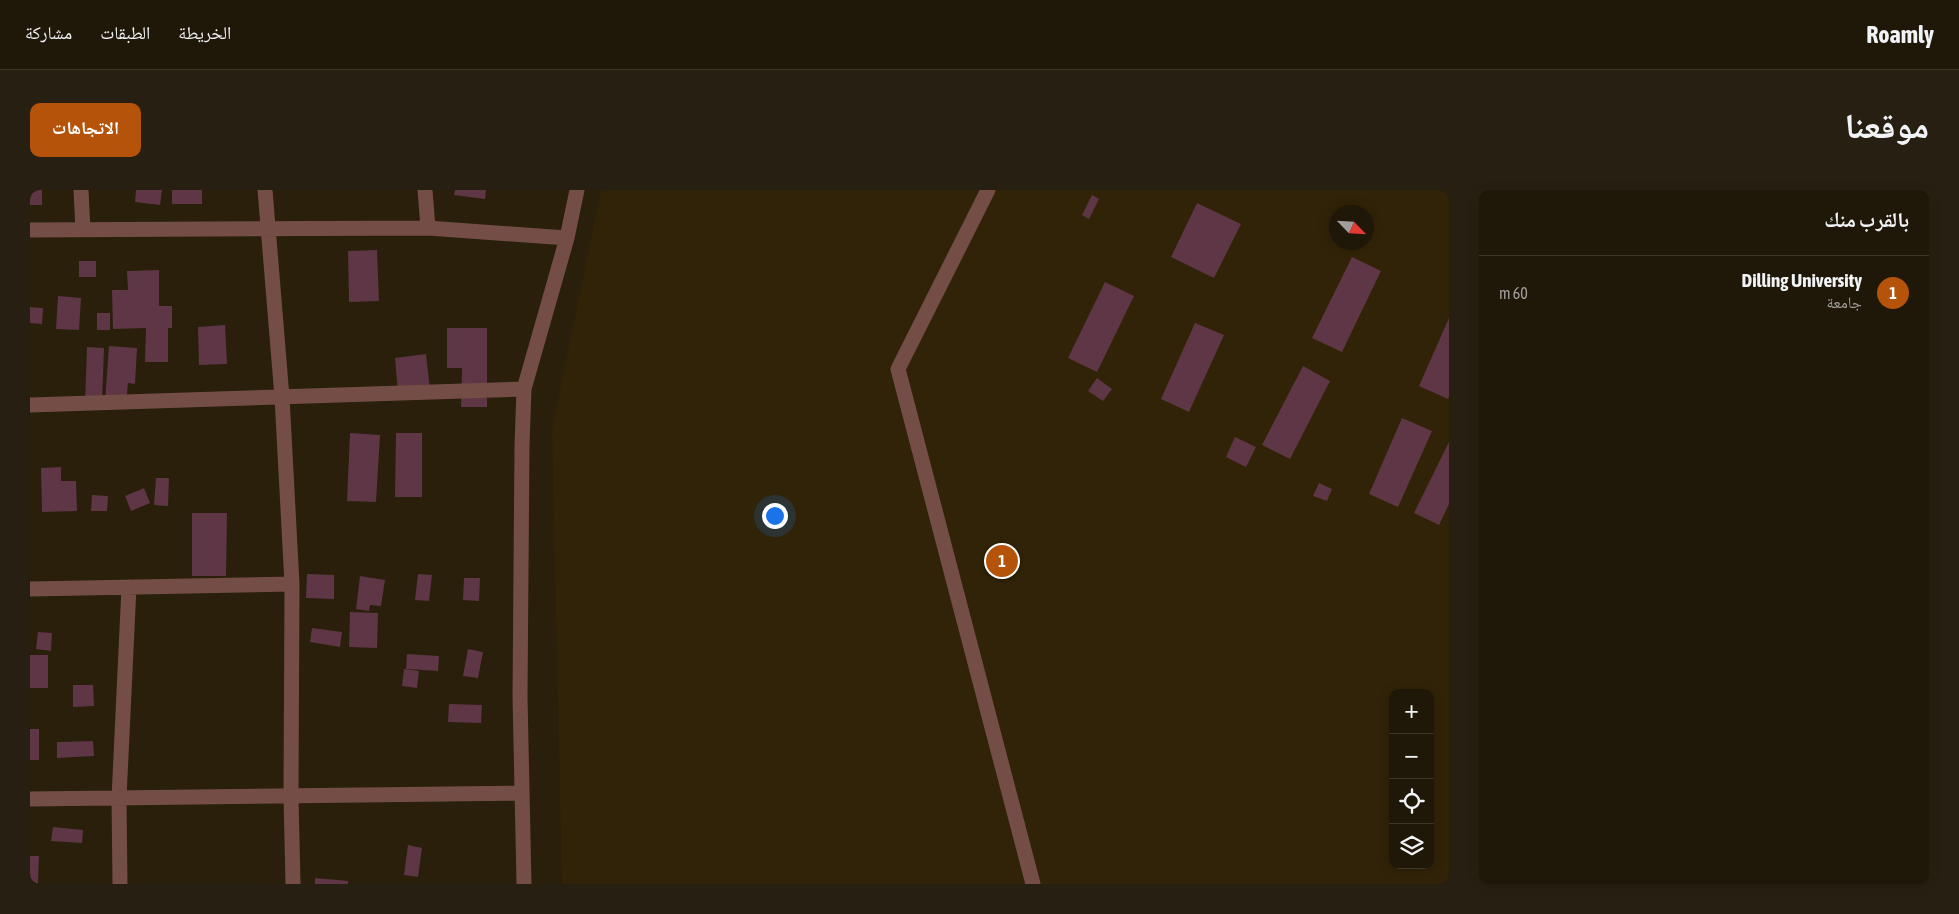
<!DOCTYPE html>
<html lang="ar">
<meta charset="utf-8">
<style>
:root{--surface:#1f1708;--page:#272012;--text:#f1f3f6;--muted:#a19f9c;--line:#3c3629;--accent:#b45309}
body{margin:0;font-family:"Asap Condensed","Noto Naskh Arabic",sans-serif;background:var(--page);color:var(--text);direction:rtl}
.controls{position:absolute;right:15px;bottom:15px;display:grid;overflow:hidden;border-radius:10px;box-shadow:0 2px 12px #0003}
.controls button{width:45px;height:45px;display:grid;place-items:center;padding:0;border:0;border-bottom:1px solid var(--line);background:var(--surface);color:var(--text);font:25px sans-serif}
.compass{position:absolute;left:1299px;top:15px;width:45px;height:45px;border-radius:50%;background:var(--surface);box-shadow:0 2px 12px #0003;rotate:115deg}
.you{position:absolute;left:744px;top:325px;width:18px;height:18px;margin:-12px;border:4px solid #fff;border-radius:50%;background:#1a73e8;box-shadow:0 0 0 8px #1a73e833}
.badge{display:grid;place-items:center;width:32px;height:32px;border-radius:50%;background:var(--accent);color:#fff;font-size:16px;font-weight:700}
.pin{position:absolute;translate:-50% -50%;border:2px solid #fff;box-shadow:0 1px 5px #0006}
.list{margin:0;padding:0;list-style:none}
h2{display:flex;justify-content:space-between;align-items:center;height:65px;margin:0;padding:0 20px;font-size:21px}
h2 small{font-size:16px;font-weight:400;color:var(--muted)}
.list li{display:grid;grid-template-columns:32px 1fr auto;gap:15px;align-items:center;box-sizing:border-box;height:75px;padding:0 20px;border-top:1px solid var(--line)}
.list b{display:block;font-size:19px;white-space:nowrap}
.list p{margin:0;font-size:16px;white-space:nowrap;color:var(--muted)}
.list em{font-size:16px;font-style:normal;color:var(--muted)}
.icon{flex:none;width:28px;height:28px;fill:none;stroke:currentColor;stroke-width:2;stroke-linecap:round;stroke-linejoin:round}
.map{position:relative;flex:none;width:1419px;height:694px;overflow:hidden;direction:ltr;border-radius:10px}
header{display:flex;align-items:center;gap:30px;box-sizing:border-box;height:70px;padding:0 25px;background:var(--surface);border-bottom:1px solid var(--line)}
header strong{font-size:24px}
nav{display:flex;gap:28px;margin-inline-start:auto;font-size:18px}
.intro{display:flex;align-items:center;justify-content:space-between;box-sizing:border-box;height:120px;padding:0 30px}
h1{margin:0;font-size:35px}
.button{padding:12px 22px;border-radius:10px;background:var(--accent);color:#fff;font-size:18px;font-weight:700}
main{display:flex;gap:30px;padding:0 30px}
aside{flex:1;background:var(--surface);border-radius:10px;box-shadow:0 2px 12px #0003}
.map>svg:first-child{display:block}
.built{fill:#312307;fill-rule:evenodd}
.building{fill:#5e3646}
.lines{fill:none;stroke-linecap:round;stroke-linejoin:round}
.minor{stroke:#744d47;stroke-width:15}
</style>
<header>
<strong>Roamly</strong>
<nav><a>الخريطة</a><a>الطبقات</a><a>مشاركة</a></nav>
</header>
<div class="intro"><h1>موقعنا</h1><a class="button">الاتجاهات</a></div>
<main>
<aside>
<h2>بالقرب منك<small></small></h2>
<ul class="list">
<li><span class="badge">1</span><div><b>Dilling University</b><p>جامعة</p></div><em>60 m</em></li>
</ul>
</aside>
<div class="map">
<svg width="1419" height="694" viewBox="0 0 1419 694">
<rect width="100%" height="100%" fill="#291f0a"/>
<!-- built -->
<path class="built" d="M571,0H1419V694H532L522,240ZM1306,22H1336V52H1306ZM1363,503H1400V675H1363Z"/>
<!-- building -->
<path class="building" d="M0,0H12V15H0Z
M106,0H132L130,15L105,12Z
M142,0H172V14H142Z
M425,0H456L455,9L424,5Z
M1062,5L1069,9L1059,29L1052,25Z
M1167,13L1211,34L1184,88L1141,67Z
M347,60L349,111L319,112L318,61Z
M1322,67L1351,81L1312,162L1282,148Z
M49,71H66V87H49Z
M129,80V116H142V138H138V172H115L116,138L83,139L82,100H98L97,81Z
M1075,92L1104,106L1067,182L1038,168Z
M28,106L51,108L49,140L26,139Z
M0,117L13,118L12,134L0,133Z
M67,123H80V140H67Z
M1419,128V206L1418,209L1389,196Z
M1165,133L1194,145L1159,222L1131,209Z
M195,135L197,174L169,175L168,137Z
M417,138H457V217H431L432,178H417Z
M79,156L107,158L105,194L98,193L96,214L75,212Z
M57,157L74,158L72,214L55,213Z
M396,164L400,200L368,203L365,168Z
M1273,176L1300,191L1260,269L1232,255Z
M1067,188L1082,199L1073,211L1058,201Z
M1372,228L1402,241L1368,317L1339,304Z
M320,243L350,245L346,312L317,311Z
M366,243H392V307H365Z
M1205,247L1226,257L1216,277L1196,267Z
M1419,252V314L1409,335L1384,323Z
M31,277V291H46L47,321L12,322L11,278Z
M126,288H139L138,316L124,315Z
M1289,293L1302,299L1297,311L1283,306Z
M114,298L120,313L101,321L95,306Z
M62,305L78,306L77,321H61Z
M162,323H197L196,386H162Z
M277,384L304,385V409L276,408Z
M388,384L402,385L399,411L385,410Z
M330,386L355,390L351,416L340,415L339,421L326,419Z
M434,388H450L449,411L433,410Z
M320,422L348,423L347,458L319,457Z
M282,438L312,442L310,457L280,452Z
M8,442L22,443L21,461L6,459Z
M438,459L453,462L448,488L433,486Z
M377,464L409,466L408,481L376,479Z
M0,465H18V498H0Z
M374,479L389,481L387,498L372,496Z
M43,495H63L64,516L43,517Z
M419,514L452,515L451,533L418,532Z
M0,539H9V570H0Z
M63,551L64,566L27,568V552Z
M23,637L53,640L52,653L21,651Z
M378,655L392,658L388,687L374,685Z
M0,666H9L8,694H0Z
M285,688L318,691V694H285Z"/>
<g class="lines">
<!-- minor -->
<path class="minor" d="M51,0L53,40
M235,0L252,207L262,394L261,606L263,694
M395,0L398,38
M958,0L868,179L1003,694
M0,40L398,38L537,48
M0,215L494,199
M0,399L262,394
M0,609L492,603
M90,694L89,608L99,397
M494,694L490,506L492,255L494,199L537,48L547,0"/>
</g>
</svg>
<div class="controls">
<button>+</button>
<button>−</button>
<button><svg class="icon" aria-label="locate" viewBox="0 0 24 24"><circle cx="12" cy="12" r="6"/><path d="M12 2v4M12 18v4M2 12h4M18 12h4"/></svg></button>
<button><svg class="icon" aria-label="layers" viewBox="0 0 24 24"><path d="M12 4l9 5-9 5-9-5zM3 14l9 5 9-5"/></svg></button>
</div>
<svg class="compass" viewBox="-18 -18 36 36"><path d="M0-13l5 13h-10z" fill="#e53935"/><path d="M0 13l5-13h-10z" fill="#a19f9c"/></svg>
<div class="you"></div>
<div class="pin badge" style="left:972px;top:371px">1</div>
</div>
</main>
